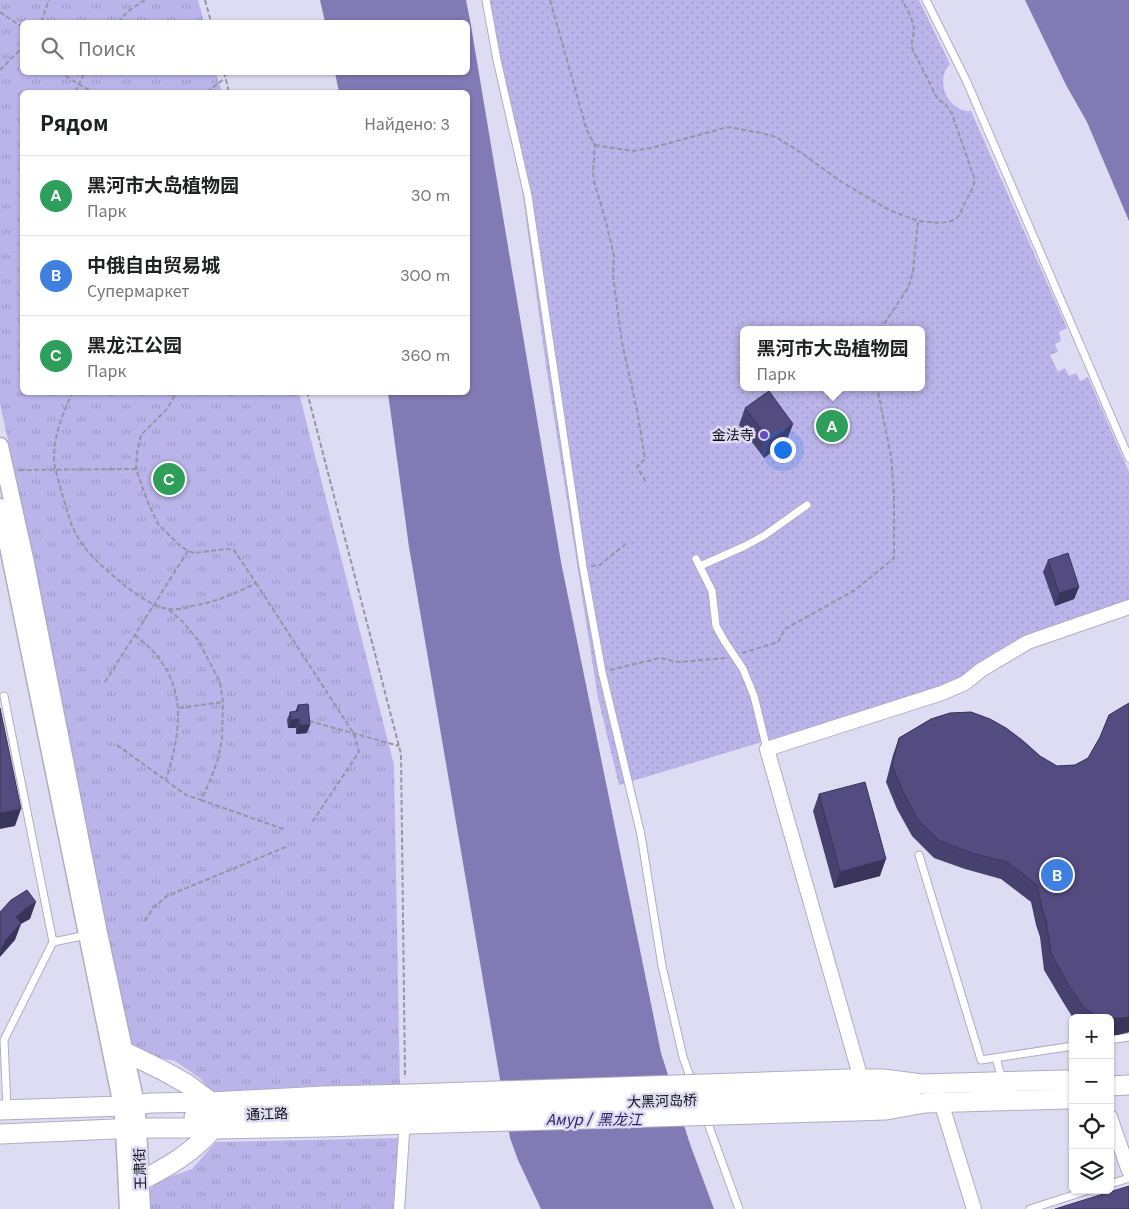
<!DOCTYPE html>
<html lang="ru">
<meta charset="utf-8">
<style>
:root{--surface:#fff;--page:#f2f2f2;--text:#202124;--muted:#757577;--line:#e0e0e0;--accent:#d93025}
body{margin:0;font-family:"DM Sans","Noto Sans SC",sans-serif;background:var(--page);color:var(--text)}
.controls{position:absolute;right:15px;bottom:15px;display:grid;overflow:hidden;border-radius:8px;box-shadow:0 1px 4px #0004}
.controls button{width:45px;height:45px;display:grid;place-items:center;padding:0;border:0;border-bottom:1px solid var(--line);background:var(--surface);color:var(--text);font:25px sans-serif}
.you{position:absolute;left:782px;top:449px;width:18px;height:18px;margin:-12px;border:4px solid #fff;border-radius:50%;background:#1a73e8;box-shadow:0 0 0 8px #1a73e833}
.badge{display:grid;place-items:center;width:32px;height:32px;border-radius:50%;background:var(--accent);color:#fff;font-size:16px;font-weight:700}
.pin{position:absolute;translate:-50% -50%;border:2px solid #fff;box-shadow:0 1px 5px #0006}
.popup{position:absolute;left:740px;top:326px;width:185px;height:65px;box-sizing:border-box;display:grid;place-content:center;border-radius:8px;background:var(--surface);filter:drop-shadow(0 1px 4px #0005);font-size:16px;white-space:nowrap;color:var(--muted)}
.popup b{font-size:19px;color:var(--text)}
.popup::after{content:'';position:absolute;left:50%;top:100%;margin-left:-10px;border:10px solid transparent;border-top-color:var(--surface)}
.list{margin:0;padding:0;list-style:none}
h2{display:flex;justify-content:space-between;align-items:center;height:65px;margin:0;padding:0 20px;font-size:21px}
h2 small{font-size:16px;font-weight:400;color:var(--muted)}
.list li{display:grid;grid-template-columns:32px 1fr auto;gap:15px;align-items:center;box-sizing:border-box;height:80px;padding:0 20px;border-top:1px solid var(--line)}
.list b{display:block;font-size:19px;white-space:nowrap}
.list p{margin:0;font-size:16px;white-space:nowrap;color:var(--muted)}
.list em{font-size:16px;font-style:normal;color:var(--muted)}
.icon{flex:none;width:28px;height:28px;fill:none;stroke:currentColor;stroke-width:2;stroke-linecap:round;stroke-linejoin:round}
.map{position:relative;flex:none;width:1129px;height:1209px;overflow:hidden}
.search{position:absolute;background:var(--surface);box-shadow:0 1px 4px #0004;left:20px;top:20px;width:450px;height:55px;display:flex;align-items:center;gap:12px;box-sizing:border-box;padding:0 18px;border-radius:8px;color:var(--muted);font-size:19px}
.panel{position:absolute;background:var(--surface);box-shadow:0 1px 4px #0004;left:20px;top:90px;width:450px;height:305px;border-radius:8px}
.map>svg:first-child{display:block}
.grass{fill:url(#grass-tufts)}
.garden{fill:url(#garden-dots);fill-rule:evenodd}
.water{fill:#827ab4}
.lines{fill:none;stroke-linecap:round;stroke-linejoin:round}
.service-casing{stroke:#afadc2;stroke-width:9}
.pedestrian-casing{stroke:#afadc2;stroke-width:12}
.minor-casing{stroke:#afadc2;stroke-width:16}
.tertiary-casing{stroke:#afadc2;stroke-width:19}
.secondary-casing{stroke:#afadc2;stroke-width:21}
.path{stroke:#9695a6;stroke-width:2;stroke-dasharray:5 2.5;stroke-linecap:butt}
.service{stroke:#fff;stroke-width:7}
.pedestrian{stroke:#fff;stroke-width:10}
.minor{stroke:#fff;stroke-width:14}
.tertiary{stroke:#fff;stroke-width:16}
.secondary{stroke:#fff;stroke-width:19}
.secondary-bridge-casing{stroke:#afadc2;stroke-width:21;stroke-linecap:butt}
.secondary-bridge{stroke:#fff;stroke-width:19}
.wall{fill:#48406f}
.shaded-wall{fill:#3b345a}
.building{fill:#544b81;stroke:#3b345a}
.poi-dot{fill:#6a4bc4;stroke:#dedcf2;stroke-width:2}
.labels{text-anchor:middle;stroke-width:5;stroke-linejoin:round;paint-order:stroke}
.poi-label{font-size:14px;fill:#0e0d15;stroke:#dedcf2;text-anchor:end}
.street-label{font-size:14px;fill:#0e0d15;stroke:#dedcf2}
.water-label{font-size:15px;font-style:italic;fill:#321f65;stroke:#dedcf2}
</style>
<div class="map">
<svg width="1129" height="1209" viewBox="0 0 1129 1209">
<defs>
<pattern id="grass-tufts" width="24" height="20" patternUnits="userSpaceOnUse" patternTransform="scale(1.25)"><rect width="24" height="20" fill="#bab4ea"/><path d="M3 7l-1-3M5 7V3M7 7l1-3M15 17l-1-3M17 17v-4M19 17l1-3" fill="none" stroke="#9f9ac8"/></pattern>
<pattern id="garden-dots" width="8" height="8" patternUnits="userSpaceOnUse" patternTransform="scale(1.25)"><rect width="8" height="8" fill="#bab4ea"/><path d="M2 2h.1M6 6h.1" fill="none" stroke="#9f9ac8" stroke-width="1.8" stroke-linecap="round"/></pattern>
</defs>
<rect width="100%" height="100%" fill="#dedcf2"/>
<!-- grass -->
<path class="grass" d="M0,0H198L204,22H22V72L216,73L222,92H22V392L299,393L394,765L400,1090L212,1095L201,1079L175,1061L143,1055L130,1042L33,554L0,404Z
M399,1138L393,1209H150V1190L156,1182L192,1169L216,1142Z"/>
<!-- garden -->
<path class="garden" d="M482,0H919L950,64C934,81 948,112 971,111L1067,328L1059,332L1061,341L1055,344L1058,352L1050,355L1058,372L1065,368L1069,376L1076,373L1080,381L1088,377L1129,472V600L1007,647L993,653L983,666L942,688L619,785L598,698L546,366L521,181ZM743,330H921V387H743Z"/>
<!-- water -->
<path class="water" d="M320,0H466L470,20L561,562L661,1053L690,1144L714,1209H541L518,1160L510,1138L409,547L388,393L468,392V92H339L335,73L468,72V22H325Z
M1025,0H1129V221L1087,122L1066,85Z"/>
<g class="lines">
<!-- service casing -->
<g class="service-casing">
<path id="service" d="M486,0L497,60L528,196L583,567L602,672L641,835L662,966L683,1057L692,1082
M926,0L966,80L1129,458
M696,559L712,591L716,626L725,642L743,669L754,696L767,749
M700,566L745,546L765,535L807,505
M4,696L53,942L4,1040L7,1110
M919,855L981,1060L1073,1046
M53,942L87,935
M1110,1040L1129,1037
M996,1058L1002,1079
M706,1118L739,1209
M1110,1184L1129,1178
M1030,1209L1089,1190"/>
</g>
<!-- pedestrian casing -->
<g class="pedestrian-casing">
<path id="pedestrian" d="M399,1209L404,1134"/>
</g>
<!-- minor casing -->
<g class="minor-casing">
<path id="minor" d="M861,1079L767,749L942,693L965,683L981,670L1028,642L1129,607
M941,1102L974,1209
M1110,1117L1129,1171"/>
</g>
<!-- tertiary casing -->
<g class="tertiary-casing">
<path id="tertiary" d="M0,446L26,563L99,933L136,1104L138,1128L142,1209
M0,507L122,1106L124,1129L128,1209"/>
</g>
<!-- secondary casing -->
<g class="secondary-casing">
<path id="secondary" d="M125,1052L162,1070L187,1084L211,1102
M848,1079H883L922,1084L1064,1080L1073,1081
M1110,1086L1129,1085
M853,1096L884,1095L914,1101
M0,1110L122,1106L151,1103L211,1102L324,1096L412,1094
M854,1111L886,1110L925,1103L1066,1099L1073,1097
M194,1117L411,1108
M0,1134L138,1128H200L213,1129L324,1127L411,1124
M140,1181C168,1167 192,1153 213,1129"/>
</g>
<!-- path -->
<path class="path" d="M205,0L211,22
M550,0L587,131L595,145L593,172L595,185L606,222L614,256L613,276L622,343L637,410L645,459L637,467L646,482
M0,12L22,27
M41,22L49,0
M118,22C125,13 135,6 145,0
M0,70L22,48
M59,72L92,92
M224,72L229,92
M75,92L85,72
M207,92L225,78
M595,145L632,151L651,148L728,127L761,133L776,137L803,154L840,181L889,210L918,221L941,223L951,221L958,217L973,187L975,180L952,114L945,104L939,100L936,96L912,48C911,42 913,37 914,31C914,20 907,9 902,0
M880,330L908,288L913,272L918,221
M73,392C63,412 54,435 54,458C54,469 59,480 61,491C65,503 68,516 73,528C82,550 105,569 123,584C134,593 155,608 169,609C177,610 185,608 192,606C215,602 235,594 256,583L234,550L227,549L194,553L188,551L178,544L158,524L147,500L136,469L137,453L141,435L167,409L177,392
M307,392L401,754L405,1078
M19,470L136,469
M591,566L600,565L628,542
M256,583L354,734L359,752L311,824
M135,635C142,641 151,648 157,656C188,694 179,737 166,780
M742,653L778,642L785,629L855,590L894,558V494L891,456L877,387
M610,670L660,658L678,662L726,658
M105,682L188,551
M179,708L223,702
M309,721L399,746
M117,745L186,795L201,800L210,781L218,759L222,739L223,702L220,682L198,640L183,622L168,609
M201,800L286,830
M145,921L154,907L167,896L288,846"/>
<!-- service -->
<use href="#service" class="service"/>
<!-- pedestrian -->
<use href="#pedestrian" class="pedestrian"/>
<!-- minor -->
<use href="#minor" class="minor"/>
<!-- tertiary -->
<use href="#tertiary" class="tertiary"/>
<!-- secondary -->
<use href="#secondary" class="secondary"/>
<!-- secondary-bridge casing -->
<g class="secondary-bridge-casing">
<path id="secondary-bridge" d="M412,1094L848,1079
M411,1108L853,1096
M411,1124L854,1111"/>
</g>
<!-- secondary-bridge -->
<use href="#secondary-bridge" class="secondary-bridge"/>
</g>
<!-- wall -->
<path class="wall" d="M745,408L787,440L764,458L739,425Z
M1048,560L1079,587L1074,599L1055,606L1043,572Z
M1129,703V1032L1117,1035H1110V1018H1073L1063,1002L1044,970L1040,937L1036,925L1031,902L1001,879L965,869L934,858L912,836L897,809L886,782L893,755L899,738L931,719L950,713L971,712L990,719L1006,728L1022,740L1040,756L1057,766L1075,765L1088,758L1100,737L1109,715Z
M298,705L307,733L296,734V728H288L287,720L290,712H295Z
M819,794L880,876L834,888L813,811Z"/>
<!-- shaded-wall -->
<path class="shaded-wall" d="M793,424L787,440L764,458L770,441Z
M1079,587L1074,599L1055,606L1059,593Z
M299,719L296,728H288L291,720Z
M299,725H310L307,733L296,734Z
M21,809L15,826L0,829V813Z
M886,859L880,876L834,888L840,872Z
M36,902L30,919L21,924L15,940L0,957V952L16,917L26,908Z
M1129,1017V1032L1117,1035H1110V1018Z"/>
<!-- building -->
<path class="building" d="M769,391L793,424L770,441L745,408Z
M1068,553L1079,587L1059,593L1048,560Z
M1129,703V1017L1123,1018H1101L1084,1008L1069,986L1051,953L1046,920L1042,908L1037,885L1007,862L971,853L940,841L918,820L903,792L892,765L899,738L931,719L950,713L971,712L990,719L1006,728L1022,740L1040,756L1057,766L1075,765L1088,758L1100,737L1109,715Z
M308,704L310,725H299V719L291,720L290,712L298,711V705Z
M0,708L21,809L0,813Z
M865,782L886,859L840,872L819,794Z
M27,890L36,902L26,908L16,917L21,923L5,941L0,952V912L11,900Z
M1129,1186V1209H1055Z"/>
<!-- markers -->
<circle class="poi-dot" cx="764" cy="435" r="5"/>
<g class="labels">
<!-- poi labels -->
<g class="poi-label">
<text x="754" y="440">金法寺</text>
</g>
<!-- street labels -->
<g class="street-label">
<text transform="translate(662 1101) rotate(-2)" y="5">大黑河岛桥</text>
<text transform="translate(267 1114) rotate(-2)" y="5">通江路</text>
<text transform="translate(140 1169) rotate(-92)" y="5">王肃街</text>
</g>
<!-- water labels -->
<g class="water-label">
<text x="594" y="1125">Амур / 黑龙江</text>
</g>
</g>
</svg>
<div class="controls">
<button>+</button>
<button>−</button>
<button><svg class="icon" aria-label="locate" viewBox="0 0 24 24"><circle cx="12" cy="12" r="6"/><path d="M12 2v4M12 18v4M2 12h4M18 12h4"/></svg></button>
<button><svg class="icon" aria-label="layers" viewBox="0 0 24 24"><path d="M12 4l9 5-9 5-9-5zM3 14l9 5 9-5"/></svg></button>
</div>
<div class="you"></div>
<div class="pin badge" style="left:832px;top:426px;background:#2e9e5b">A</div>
<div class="popup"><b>黑河市大岛植物园</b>Парк</div>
<div class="pin badge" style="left:1057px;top:875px;background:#3f7fe0">B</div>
<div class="pin badge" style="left:169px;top:479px;background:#2e9e5b">C</div>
<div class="search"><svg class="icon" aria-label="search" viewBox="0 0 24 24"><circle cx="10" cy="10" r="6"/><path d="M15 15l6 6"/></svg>Поиск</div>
<section class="panel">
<h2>Рядом<small>Найдено: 3</small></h2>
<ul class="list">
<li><span class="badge" style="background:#2e9e5b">A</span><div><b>黑河市大岛植物园</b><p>Парк</p></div><em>30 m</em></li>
<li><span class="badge" style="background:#3f7fe0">B</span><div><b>中俄自由贸易城</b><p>Супермаркет</p></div><em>300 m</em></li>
<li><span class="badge" style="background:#2e9e5b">C</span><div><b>黑龙江公园</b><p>Парк</p></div><em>360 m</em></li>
</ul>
</section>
</div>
